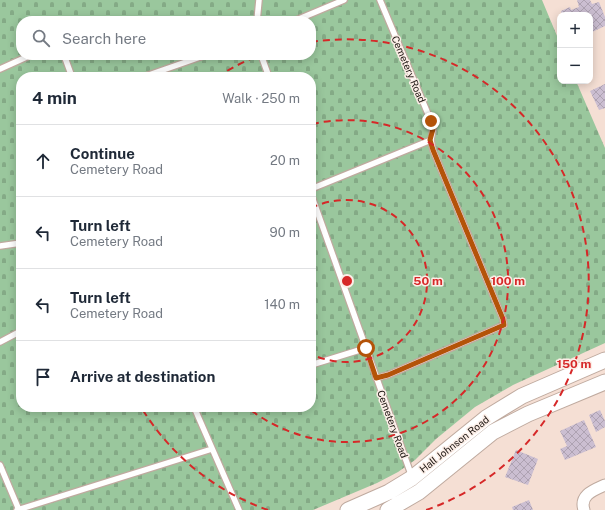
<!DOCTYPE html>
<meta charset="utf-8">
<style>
:root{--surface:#fff;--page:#f2f2f3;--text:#1f2937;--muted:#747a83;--line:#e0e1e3}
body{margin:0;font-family:"Public Sans",sans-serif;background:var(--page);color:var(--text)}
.controls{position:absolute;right:12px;top:12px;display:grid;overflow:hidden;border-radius:8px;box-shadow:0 2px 10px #0003}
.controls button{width:36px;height:36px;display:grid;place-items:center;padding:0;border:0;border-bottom:1px solid var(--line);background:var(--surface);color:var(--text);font:20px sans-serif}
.stop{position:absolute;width:12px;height:12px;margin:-9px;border:3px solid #b45309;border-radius:50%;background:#fff}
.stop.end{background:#b45309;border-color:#fff;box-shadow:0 1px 4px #0008}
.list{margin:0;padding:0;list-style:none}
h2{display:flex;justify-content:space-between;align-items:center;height:52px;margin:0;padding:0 16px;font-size:17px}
h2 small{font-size:13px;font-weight:400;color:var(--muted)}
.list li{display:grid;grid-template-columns:26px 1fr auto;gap:12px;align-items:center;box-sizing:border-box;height:72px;padding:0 16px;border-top:1px solid var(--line)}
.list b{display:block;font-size:15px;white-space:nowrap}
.list p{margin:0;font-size:13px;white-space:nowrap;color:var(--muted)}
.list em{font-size:13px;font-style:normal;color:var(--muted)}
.icon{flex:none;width:22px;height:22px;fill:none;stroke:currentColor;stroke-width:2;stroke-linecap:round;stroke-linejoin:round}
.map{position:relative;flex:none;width:605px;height:510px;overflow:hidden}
.search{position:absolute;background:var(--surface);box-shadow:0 2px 10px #0003;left:16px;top:16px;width:300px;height:44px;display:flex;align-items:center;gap:10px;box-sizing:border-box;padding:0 14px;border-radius:16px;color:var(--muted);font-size:15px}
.panel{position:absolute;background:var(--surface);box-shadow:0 2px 10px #0003;left:16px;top:72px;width:300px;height:340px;border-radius:16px}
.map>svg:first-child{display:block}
.cemetery{fill:url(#cemetery-stones);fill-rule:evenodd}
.building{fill:url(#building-cross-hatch)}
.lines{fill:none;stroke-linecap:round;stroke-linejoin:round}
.service-casing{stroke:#bfaa9f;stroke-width:8}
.minor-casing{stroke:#bfaa9f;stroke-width:13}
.secondary-casing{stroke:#bfaa9f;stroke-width:17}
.service{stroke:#fff;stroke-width:5.5}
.minor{stroke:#fff;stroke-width:11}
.secondary{stroke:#fff;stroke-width:15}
.route{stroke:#b45309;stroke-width:5}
.ring{fill:none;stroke:#d62828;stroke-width:2;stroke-dasharray:7 5}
.labels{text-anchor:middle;stroke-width:3;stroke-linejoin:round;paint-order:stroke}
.street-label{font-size:10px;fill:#1b1410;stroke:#fceee7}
.centre{fill:#d62828;stroke:#fceee7;stroke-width:2}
.ring-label{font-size:12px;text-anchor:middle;font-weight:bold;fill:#d62828;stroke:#fceee7;stroke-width:3;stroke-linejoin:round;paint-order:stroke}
</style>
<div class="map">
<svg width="605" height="510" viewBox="0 0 605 510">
<defs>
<pattern id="cemetery-stones" width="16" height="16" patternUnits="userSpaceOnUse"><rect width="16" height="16" fill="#9ac79d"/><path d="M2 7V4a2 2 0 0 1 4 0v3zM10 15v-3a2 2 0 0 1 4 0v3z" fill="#84aa86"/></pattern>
<pattern id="building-cross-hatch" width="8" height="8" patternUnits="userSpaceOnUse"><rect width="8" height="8" fill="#cbbed1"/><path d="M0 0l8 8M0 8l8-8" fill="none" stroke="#aea2b2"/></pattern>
</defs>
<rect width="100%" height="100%" fill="#f5dfd4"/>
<!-- cemetery -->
<path class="cemetery" d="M0,0H542L560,43V81H576L605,148V343L513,385L475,407L436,439L415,460L398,472L377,483L313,510H0ZM21,21H311V55H21ZM21,77H311V407H21Z"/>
<!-- building -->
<path class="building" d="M577,0H590L592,4L599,2L605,17V26L590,33V15H562L561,11L570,7L571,10L579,7Z
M605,84V108L599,110L590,91Z
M600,410L605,421V427L596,432L589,415Z
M584,420L596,447L565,460L560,449L567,446L560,431Z
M516,450L538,459L528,485L505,477Z
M529,500L533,510H513L512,507Z"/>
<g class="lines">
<!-- service casing -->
<g class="service-casing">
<path id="service" d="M257,21L259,0
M294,21L344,0
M64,55L72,77
M261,55L269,77
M0,69L31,55
M143,77L206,55
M311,189L431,140
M311,194L412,477
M0,246L21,243
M0,342L21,331
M311,365L366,348
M376,378L388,375L504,325L503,319L433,150L431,140L433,129L431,121L380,0
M194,407L239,510
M0,465L19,510
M17,510L212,449"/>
</g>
<!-- minor casing -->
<g class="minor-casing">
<path id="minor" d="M584,510C579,495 594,490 605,485"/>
</g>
<!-- secondary casing -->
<g class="secondary-casing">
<path id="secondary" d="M348,510L389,492L412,478L486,418L522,396L605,360
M388,510L419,492L493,432L528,414L605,382"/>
</g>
<!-- service -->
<use href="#service" class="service"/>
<!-- minor -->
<use href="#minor" class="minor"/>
<!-- secondary -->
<use href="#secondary" class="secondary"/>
</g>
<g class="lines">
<!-- route -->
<path class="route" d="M366,348L376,378L388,375L504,325L503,319L433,150L430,140L433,129L431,121"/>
</g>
<!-- distance rings -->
<g class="ring">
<path d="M311 208A81 81 0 1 1 311 354"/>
<path d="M312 124A161 161 0 1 1 248 408"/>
<path d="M268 510A242 242 0 0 1 141 407M217 77A242 242 0 0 1 260 55M311 42A242 242 0 0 1 426 510"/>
</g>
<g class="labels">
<!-- street labels -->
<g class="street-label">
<text transform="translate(409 69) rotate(67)" y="4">Cemetery Road</text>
<text transform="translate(393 424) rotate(70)" y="4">Cemetery Road</text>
<text transform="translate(454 444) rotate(-38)" y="4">Hall Johnson Road</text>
</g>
</g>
<circle cx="347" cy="281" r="6" class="centre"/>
<g class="ring-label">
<text x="428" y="285">50 m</text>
<text x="508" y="285">100 m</text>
<text x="574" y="368">150 m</text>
</g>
</svg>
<div class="controls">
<button>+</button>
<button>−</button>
</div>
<div class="stop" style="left:366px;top:348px"></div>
<div class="stop end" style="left:431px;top:121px"></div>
<div class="search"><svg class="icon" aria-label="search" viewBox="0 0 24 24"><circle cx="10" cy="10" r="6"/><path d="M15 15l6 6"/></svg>Search here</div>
<section class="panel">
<h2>4 min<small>Walk · 250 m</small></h2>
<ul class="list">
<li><svg class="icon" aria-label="ahead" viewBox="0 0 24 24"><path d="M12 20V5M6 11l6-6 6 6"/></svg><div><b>Continue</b><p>Cemetery Road</p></div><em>20 m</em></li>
<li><svg class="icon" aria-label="left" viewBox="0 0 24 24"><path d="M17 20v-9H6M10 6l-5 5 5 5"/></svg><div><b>Turn left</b><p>Cemetery Road</p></div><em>90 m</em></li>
<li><svg class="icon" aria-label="left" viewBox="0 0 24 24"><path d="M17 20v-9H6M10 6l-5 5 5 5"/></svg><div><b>Turn left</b><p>Cemetery Road</p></div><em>140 m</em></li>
<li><svg class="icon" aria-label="arrive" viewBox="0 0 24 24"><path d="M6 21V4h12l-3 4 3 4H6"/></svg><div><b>Arrive at destination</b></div></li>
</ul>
</section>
</div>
